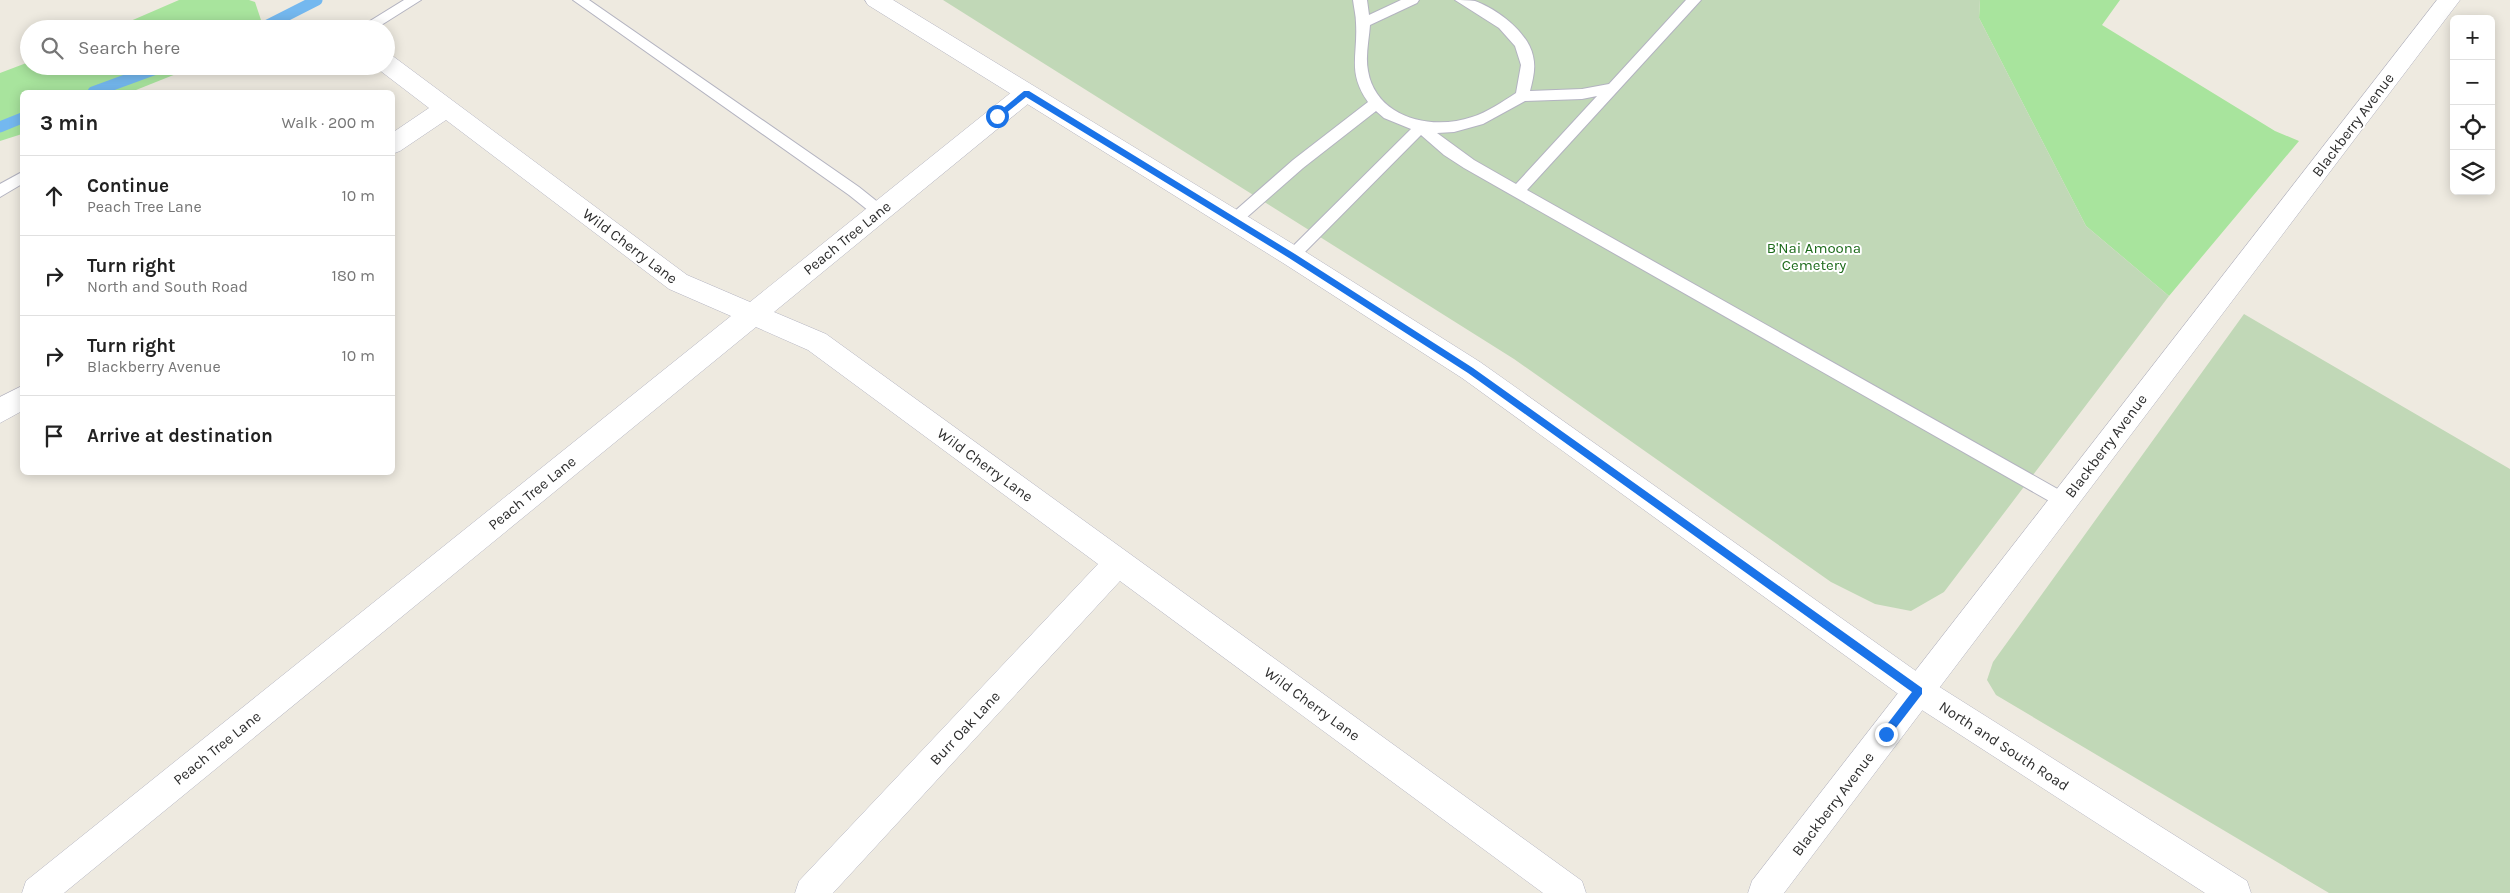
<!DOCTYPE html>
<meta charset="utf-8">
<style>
:root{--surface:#fff;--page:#f2f2f2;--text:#222;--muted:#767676;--line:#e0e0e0}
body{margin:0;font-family:Karla,sans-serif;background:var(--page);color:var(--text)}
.controls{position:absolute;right:15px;top:15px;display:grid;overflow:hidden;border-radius:8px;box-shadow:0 2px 12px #0003}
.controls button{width:45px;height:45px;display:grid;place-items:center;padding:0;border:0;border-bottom:1px solid var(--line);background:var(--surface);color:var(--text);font:25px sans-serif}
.stop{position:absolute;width:15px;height:15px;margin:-11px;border:4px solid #1a73e8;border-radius:50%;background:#fff}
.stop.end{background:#1a73e8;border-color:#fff;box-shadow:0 1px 5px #0008}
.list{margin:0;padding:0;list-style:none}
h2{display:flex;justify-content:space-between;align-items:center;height:65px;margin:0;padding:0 20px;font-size:21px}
h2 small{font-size:16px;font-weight:400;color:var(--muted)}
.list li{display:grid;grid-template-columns:32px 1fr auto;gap:15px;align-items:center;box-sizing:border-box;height:80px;padding:0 20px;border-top:1px solid var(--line)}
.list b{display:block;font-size:19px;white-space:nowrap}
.list p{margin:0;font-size:16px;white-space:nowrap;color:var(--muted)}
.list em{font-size:16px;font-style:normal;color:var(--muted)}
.icon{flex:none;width:28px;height:28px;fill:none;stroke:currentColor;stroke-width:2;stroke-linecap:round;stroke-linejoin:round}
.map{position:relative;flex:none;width:2510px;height:893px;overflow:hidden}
.search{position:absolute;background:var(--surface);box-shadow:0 2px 12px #0003;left:20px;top:20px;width:375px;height:55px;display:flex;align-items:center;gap:12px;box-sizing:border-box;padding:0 18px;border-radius:28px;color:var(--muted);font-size:19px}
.panel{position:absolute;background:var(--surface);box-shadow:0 2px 12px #0003;left:20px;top:90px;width:375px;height:385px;border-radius:8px}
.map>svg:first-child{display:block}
.green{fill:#a8e49d}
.cemetery{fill:#c1d8b7}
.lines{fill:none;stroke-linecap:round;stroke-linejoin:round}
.stream{stroke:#74b8ef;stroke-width:11}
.lane-casing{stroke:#b3b3c0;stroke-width:2}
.street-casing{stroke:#b3b3c0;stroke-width:1}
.secondary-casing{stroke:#b3b3c0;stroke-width:1}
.lane{fill:#fff;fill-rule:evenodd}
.street{fill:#fff;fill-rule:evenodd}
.secondary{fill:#fff;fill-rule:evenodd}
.route{fill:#1a73e8}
.labels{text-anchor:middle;stroke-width:4;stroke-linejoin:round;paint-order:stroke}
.street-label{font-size:15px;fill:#2d2d2d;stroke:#fff}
.park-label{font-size:15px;fill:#1d6b1b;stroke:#fff}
</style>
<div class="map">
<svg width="2510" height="893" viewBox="0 0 2510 893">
<rect width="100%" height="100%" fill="#eeeae0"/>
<!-- green -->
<path class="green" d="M179,0H249L255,2L264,29H112Z
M1980,0H2120L2102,25L2275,131L2299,141L2169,296L2086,226L1979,18Z
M29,62V66H196L131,92H22V134L0,141V73Z"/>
<!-- cemetery -->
<path class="cemetery" d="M943,0H1980L1979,18L2086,226L2169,296L1944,592L1911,611L1875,604L1831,582L1514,359Z
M2244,314L2510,469V893H2329L1996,695L1987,680L1993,662Z"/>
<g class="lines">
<!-- stream -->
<path class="stream" d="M260,29L317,0
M93,92L164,66
M0,127L22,118"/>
<!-- lane casing -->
<g class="lane-casing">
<path id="lane" d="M404,0H421L375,29H357Z
M573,0H589L859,187L884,207L886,211L884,215H874L849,195Z
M1353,0H1367L1369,15L1401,0H1419L1417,3L1370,25C1369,40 1365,56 1368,71C1376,118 1432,131 1472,117C1488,112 1502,102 1516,93L1521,65L1515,46L1499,28L1455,0C1461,0 1469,0 1475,1C1497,9 1528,32 1533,56C1536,68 1533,79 1530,91L1582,89L1609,84L1686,0H1701L1527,190L2070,496L2072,501L2070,506L2064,508L2058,506L1464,168L1444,155L1421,135L1297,260H1287L1285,256L1287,252L1411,129L1384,118L1376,111L1303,168L1238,225H1228L1226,221L1228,217L1293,160L1368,102C1347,72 1358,56 1356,23C1356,16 1354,8 1353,0ZM1597,96L1516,184L1474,160L1437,133L1454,132L1483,124L1525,101L1582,99Z
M22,172V184L0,197V184Z"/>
</g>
<!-- street casing -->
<g class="street-casing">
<path id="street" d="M2437,0H2460L1784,893H1748L1752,881Z
M386,55L394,57L687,275L750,302L1018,87L1026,85L1034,87L1038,93L1034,99L774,312L826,334L1582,881L1586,893H1543L1120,581L833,893H795L799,881L1098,564L808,350L756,327L64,893H22L26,881L731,316L669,289L446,120L400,151L392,154V133L429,108L378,69L376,66H386Z
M22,386V411L0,423V397Z"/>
</g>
<!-- secondary casing -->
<g class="secondary-casing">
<path id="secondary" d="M865,0H893L1301,249L1480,362L1930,681L2247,881L2251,893H2205L1908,701L1462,378L1283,263L868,5Z"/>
</g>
<!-- lane -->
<use href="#lane" class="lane"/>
<!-- street -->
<use href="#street" class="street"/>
<!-- secondary -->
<use href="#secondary" class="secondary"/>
</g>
<!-- route -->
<path class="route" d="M1024,91H1029L1295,254L1473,368L1922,688V694L1889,737H1882V731L1912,692L1468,373L1289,258L1026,97L1000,118H995V115Z"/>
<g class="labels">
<!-- street labels -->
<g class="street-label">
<text transform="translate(2353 125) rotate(-53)" y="5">Blackberry Avenue</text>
<text transform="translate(847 238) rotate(-39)" y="5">Peach Tree Lane</text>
<text transform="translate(630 246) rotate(37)" y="5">Wild Cherry Lane</text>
<text transform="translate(2106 446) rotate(-53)" y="5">Blackberry Avenue</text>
<text transform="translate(985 465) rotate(36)" y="5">Wild Cherry Lane</text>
<text transform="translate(532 493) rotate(-39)" y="5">Peach Tree Lane</text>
<text transform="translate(1312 704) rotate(36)" y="5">Wild Cherry Lane</text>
<text transform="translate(965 728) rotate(-47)" y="5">Burr Oak Lane</text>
<text transform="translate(2004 746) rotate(33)" y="5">North and South Road</text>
<text transform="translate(217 748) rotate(-39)" y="5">Peach Tree Lane</text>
<text transform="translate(1833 804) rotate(-53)" y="5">Blackberry Avenue</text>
</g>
<!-- park labels -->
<g class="park-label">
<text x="1814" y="253">B'Nai Amoona<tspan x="1814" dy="17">Cemetery</tspan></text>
</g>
</g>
</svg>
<div class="controls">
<button>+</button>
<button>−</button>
<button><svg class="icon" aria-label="locate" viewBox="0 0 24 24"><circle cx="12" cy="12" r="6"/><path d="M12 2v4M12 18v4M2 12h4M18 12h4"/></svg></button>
<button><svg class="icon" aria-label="layers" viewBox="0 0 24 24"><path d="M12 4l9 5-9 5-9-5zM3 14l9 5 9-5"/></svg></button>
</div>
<div class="stop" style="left:997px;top:116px"></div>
<div class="stop end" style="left:1886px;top:734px"></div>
<div class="search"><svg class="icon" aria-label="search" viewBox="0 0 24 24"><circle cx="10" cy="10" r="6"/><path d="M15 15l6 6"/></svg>Search here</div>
<section class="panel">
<h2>3 min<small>Walk · 200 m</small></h2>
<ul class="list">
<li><svg class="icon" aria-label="ahead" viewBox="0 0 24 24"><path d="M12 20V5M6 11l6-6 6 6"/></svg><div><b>Continue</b><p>Peach Tree Lane</p></div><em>10 m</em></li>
<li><svg class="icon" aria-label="right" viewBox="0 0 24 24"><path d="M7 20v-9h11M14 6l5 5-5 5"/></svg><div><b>Turn right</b><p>North and South Road</p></div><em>180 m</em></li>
<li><svg class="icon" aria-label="right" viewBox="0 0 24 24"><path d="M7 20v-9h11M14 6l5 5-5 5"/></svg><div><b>Turn right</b><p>Blackberry Avenue</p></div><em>10 m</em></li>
<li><svg class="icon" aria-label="arrive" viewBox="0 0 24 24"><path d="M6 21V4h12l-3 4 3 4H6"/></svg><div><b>Arrive at destination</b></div></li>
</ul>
</section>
</div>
